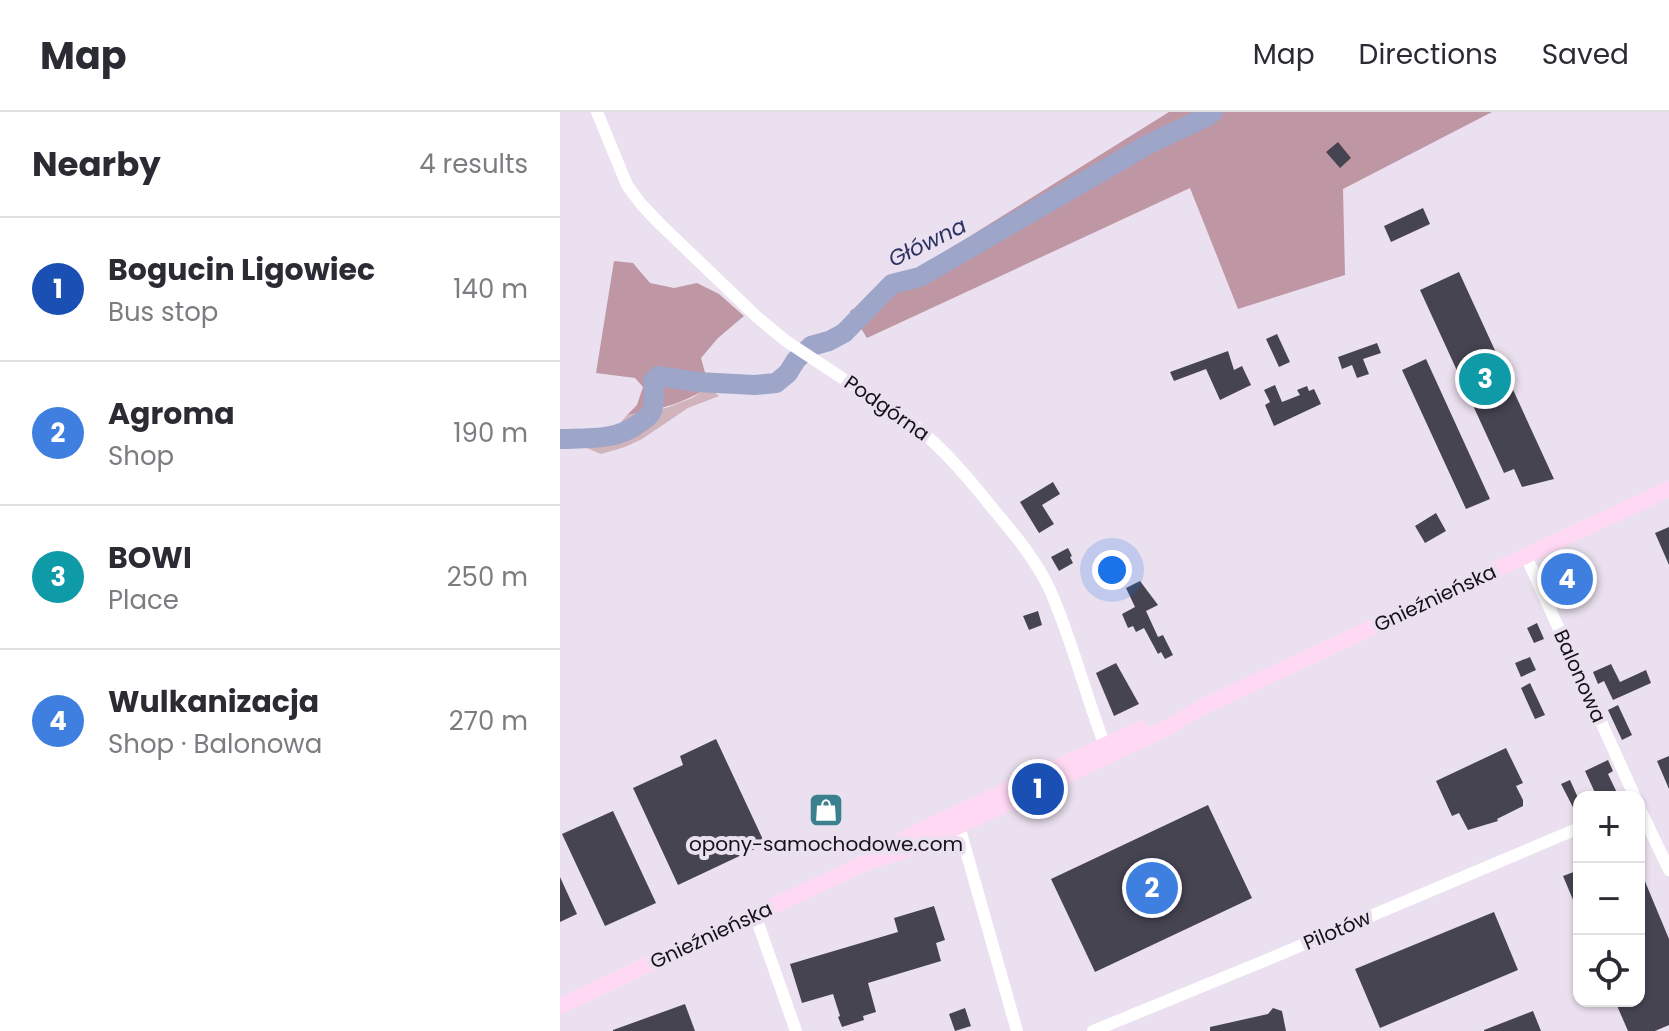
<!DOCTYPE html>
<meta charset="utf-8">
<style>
:root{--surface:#fff;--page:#f2f2f3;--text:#2b2b33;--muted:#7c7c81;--line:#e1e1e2;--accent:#3b808e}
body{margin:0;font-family:Poppins,sans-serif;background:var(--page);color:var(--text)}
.controls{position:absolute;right:24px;bottom:24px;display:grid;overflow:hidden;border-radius:16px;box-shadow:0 2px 6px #0004}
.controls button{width:72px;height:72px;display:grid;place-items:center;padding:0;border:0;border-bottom:2px solid var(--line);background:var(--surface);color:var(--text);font:40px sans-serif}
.you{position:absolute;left:552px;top:458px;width:28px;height:28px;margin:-20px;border:6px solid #fff;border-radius:50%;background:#1a73e8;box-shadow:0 0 0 12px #1a73e833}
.badge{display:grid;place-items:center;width:52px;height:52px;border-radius:50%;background:var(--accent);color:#fff;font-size:26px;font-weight:700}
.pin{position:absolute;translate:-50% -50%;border:4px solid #fff;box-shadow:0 2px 8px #0006}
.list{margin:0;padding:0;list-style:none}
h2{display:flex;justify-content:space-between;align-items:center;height:104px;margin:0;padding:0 32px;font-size:34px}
h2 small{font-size:26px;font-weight:400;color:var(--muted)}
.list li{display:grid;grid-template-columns:52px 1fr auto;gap:24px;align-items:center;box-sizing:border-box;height:144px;padding:0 32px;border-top:2px solid var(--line)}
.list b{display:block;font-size:30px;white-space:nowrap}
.list p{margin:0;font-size:26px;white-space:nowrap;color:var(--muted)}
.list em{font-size:26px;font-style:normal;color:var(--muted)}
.icon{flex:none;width:44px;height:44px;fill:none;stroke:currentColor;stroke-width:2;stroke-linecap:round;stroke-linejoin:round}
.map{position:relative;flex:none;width:1109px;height:919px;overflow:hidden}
header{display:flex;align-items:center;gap:48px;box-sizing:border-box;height:112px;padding:0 40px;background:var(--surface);border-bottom:2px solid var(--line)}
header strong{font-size:38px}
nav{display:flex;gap:44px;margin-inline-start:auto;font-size:28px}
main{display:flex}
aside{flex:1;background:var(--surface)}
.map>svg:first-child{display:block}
.green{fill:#d0b3bb}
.forest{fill:#bf96a3}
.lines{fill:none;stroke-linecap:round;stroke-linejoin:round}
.river{stroke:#9da5c8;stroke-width:20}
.building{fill:#474452}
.minor{stroke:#fff;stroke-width:12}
.major{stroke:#ffd9f4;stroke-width:16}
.labels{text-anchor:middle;stroke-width:8;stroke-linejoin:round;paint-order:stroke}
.street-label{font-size:20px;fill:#151217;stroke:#ebe0ef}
.poi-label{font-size:20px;fill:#151217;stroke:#ebe0ef}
.water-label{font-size:22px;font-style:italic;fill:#2c3362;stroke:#ebe0ef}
</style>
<header>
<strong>Map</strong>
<nav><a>Map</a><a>Directions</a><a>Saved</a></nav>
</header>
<main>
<aside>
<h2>Nearby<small>4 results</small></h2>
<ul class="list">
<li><span class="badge" style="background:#1a4fb4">1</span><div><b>Bogucin Ligowiec</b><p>Bus stop</p></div><em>140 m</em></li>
<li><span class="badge" style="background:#3f7fe0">2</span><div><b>Agroma</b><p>Shop</p></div><em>190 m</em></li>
<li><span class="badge" style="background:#0f9aa8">3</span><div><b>BOWI</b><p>Place</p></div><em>250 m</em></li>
<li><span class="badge" style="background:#3f7fe0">4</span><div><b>Wulkanizacja</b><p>Shop · Balonowa</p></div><em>270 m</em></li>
</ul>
</aside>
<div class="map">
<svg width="1109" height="919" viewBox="0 0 1109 919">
<rect width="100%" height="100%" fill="#ebe0ef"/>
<!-- green -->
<path class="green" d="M149,275L159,284L128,296L82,327L65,335L41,342L22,334L0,333V322L45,321L56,316L67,303L106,296L132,286Z"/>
<!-- forest -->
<path class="forest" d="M609,0H932L783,77L785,163L678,197L630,76L307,226L290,199Z
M54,149L73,151L90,171L114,176L137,171L159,182L184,204L158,226L141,246L149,275C120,293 100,297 67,303L77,293L83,275L75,266L36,261Z"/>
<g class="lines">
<!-- river -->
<path class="river" d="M0,327C29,326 57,329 81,310C87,306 92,302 93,295C95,287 93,278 93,269L98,264L137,270L195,273L216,271L228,261L236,248L251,234L269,229L284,221L332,172L360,165L587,33L646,5L653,0"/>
</g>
<!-- building -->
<path class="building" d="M778,30L791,46L780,56L766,40Z
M863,96L870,112L831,130L824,114Z
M899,160L994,367L962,375L954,357L944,361L860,178Z
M717,222L730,250L719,255L706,227Z
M817,231L821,241L803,247L809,262L797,266L792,253L782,257L778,245Z
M668,239L674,258L682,254L691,273L660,288L646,257L614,269L610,260Z
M866,247L930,387L906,397L842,258Z
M715,273L722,290L740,283L737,278L747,274L749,279L754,277L761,292L714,314L705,293L710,290L704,278Z
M493,370L500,382L482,393L494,412L479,421L460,390Z
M876,401L886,419L865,431L855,414Z
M1109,415V453L1095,421Z
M508,436L512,444L510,445L513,451L499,459L491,445Z
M1018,455L1021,463L1004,469L1001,461Z
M580,469L598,493L586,499L598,525L603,523L613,543L605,547L601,540L598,542L584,516L576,520L573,514L568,516L562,502L575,495L566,476Z
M478,499L482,513L469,518L463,504Z
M977,511L984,527L974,531L967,516Z
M970,545L976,558L961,565L955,551Z
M556,551L579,592L554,604L536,561Z
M1051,552L1060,570L1086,558L1091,571L1053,588L1044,569L1038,572L1033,560Z
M970,571L985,603L975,607L961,576Z
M1058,593L1072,623L1062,628L1048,598Z
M156,627L205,732L118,773L73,676L123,653L120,644Z
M946,636L963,671L956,674L963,688V694L937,707L938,709L908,718L899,701L892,704L876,669Z
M1109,644V677L1097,649Z
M1048,648L1053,659L1048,662L1059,685H1037L1025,659Z
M1010,668L1019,688V707L1001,672Z
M648,693L692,786L535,860L491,767Z
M53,699L96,791L45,814L2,722Z
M1079,755L1109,827V913L1095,919H1068L1055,889H1079Z
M1019,758V802L1003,764Z
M0,765L17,802L0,810Z
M374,794L385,828L376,831L381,849L308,871L316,900L303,904L304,908L282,915L278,905L280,904L273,882L242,891L230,852L338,820L334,806Z
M934,800L958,858L820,916L795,857Z
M125,892L135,919H53V918Z
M405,896L411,914L395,919L389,902Z
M713,896L722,899L726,919H650V915L708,902Z
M973,899L981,919H924V918Z"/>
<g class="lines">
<!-- minor -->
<path class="minor" d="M37,0L67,73L81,92L99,111L197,205L226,229L355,314C385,338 410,368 434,398C455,423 476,448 490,478C513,530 526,586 547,639
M966,444L1075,685
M1079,695L1109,758
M397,707L457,919
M195,803L236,919
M533,919L709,847L1019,716"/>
<!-- major -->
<path class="major" d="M327,738L359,719L580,617
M0,894L303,752L351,736L399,714L607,616L642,595L1109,377"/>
</g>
<!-- icons -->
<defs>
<g id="shop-square" transform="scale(1.8)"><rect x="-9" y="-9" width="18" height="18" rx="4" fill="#3b808e" stroke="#ebe0ef"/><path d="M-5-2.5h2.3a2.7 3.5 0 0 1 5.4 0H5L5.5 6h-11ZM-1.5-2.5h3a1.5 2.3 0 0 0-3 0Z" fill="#fff"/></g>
</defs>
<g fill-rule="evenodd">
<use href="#shop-square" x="266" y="698"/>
</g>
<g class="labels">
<!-- street labels -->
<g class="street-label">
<text transform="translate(327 296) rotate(35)" y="7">Podgórna</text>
<text transform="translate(875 486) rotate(-25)" y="7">Gnieźnieńska</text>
<text transform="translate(1020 564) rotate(66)" y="7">Balonowa</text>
<text transform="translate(777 818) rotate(-23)" y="7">Pilotów</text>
<text transform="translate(151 823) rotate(-25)" y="7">Gnieźnieńska</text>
</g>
<!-- poi labels -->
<g class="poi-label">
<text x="266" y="739">opony-samochodowe.com</text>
</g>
<!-- water labels -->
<g class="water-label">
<text transform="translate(367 130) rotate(-26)" y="8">Główna</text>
</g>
</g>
</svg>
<div class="controls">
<button>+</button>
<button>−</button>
<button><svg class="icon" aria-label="locate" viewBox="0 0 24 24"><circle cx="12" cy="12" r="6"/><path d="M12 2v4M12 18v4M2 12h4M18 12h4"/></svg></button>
</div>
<div class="you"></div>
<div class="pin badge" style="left:478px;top:677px;background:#1a4fb4">1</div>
<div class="pin badge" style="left:592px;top:776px;background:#3f7fe0">2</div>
<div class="pin badge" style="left:925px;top:267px;background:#0f9aa8">3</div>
<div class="pin badge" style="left:1007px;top:467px;background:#3f7fe0">4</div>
</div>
</main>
